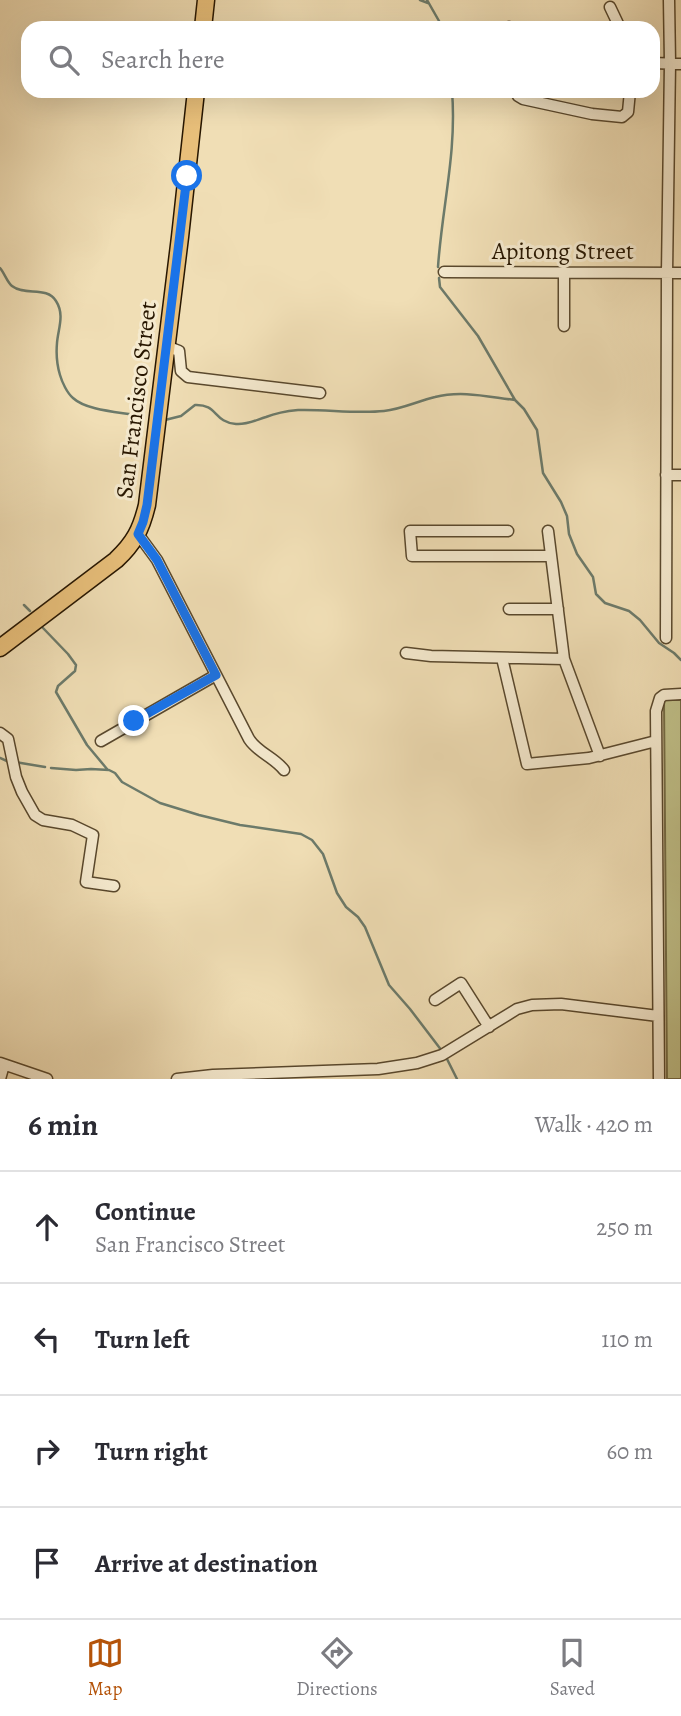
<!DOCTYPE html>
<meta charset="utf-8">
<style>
:root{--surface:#fff;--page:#f7f7f7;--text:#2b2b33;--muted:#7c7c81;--line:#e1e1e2;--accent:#b45309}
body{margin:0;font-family:Alegreya,serif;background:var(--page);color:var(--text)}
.stop{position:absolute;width:21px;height:21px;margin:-16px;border:5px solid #1a73e8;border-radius:50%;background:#fff}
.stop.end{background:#1a73e8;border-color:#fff;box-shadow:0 2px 7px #0008}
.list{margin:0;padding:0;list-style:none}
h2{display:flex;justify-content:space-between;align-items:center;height:91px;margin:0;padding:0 28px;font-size:30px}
h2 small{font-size:23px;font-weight:400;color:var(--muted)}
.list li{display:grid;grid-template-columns:46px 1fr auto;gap:21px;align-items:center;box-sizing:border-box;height:112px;padding:0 28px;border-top:2px solid var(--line)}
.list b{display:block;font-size:26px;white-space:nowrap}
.list p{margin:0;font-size:23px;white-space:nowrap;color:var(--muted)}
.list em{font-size:23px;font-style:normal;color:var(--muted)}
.icon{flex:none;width:38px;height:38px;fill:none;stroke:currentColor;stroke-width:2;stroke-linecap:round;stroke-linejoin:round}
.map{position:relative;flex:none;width:681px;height:1079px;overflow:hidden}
.search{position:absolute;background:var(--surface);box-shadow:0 7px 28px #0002;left:21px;right:21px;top:21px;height:77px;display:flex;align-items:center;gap:18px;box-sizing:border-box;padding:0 24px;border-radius:21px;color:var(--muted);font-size:26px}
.sheet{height:539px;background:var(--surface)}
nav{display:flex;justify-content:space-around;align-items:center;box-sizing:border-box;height:98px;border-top:2px solid var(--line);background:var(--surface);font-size:19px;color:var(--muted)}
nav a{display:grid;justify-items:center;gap:4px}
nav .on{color:var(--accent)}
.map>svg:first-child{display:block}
.grass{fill:#c0c089;stroke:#746b44;stroke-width:2}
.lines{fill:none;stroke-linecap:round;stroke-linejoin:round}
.stream{stroke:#6c7a6a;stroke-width:2.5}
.minor-casing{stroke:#59482d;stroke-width:13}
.primary-casing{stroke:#271600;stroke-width:19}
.minor{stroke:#f5eacf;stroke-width:10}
.primary{stroke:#e8bf7a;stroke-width:16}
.route{stroke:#1a73e8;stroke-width:9}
.labels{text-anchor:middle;stroke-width:6;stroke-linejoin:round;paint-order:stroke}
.street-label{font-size:24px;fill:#271600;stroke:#f5eacf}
</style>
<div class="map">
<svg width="681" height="1079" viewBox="0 0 681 1079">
<rect width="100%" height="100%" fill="#f0deb5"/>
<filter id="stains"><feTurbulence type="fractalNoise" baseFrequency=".00286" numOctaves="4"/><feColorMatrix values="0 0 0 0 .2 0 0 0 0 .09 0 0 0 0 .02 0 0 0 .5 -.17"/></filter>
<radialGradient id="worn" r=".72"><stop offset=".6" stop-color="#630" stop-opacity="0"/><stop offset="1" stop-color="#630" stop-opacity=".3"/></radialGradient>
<!-- grass -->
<path class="grass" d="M664,700H681V1079H667Z"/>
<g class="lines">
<!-- stream -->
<path class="stream" d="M420,0L428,3
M427,0L443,28
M438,267C442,207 457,152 452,91
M0,268C5,274 7,282 12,286C25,296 47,286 56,301C65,315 58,329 57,343C56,354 57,365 60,375C62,382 67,393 73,398C87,411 121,412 140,416
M439,278L440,287L478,336L515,400L524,409L537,430L543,473L561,502L567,516L569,534L577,554L593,577L596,594L605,603L629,611L640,620L659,643L674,653L681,660
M165,420L181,416L195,405C218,404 213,422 236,424C247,425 256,420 266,417C276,413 287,411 298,410C326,409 355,414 384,411C402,409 418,401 435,397C462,390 489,397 515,400
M24,605L30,611
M43,628L68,654L76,665L75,671L58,686L56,692L87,745L107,769
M0,758L9,762
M15,762L45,767
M51,768L76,770L91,769L109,770L115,773L122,782L160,803L199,815L240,825L301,834L312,840L323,854L337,893L346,907L358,917L365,927L389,985L410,1009L442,1051
M446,1057L457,1079"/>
<!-- minor casing -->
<g class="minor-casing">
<path id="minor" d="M610,7L620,28
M509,27V28
M653,63L681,64
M516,91L518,96L523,99L592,114L622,117L628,112L630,91
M444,272L681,273
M564,326V272
M166,346L179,351L181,371L188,377L320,393
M666,475H681
M508,531H410L412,556H551
M548,531L564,659L600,756
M138,534L157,560L249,739C258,753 274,757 284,770
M509,609H558
M666,638L667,273L670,63L669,0
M406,653L431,656L564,659
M502,658L527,764L589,758L656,741
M0,733L8,739L16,777L22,792L35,815L43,820L72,825L93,835L86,882L114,886
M101,741L216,675
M435,1000L461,983L489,1027
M0,1063L47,1079
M0,1079L4,1065
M177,1079L213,1075L378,1069L417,1063L442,1055L517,1009L532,1005L561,1004L658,1016
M659,1079L656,711L660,698L664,695L681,694"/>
</g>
<!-- primary casing -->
<g class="primary-casing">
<path id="primary" d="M203,28L206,0
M0,648L116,560C134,543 141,530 147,505L180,237L196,91"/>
</g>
<!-- minor -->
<use href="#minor" class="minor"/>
<!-- primary -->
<use href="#primary" class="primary"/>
</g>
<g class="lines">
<!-- route -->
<path class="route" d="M134,721L216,675L157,560L138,534L143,522L147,505L187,176"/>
</g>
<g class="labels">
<!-- street labels -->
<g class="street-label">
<text x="563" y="259">Apitong Street</text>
<text transform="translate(136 400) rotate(-83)" y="8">San Francisco Street</text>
</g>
</g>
<rect width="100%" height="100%" filter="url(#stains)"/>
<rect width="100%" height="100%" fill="url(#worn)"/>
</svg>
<div class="stop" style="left:187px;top:176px"></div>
<div class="stop end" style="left:134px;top:721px"></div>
<div class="search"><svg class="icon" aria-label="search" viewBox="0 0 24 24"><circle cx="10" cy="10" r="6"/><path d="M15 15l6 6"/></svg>Search here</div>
</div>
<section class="sheet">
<h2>6 min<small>Walk · 420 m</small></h2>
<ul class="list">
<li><svg class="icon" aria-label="ahead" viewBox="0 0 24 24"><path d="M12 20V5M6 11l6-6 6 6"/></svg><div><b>Continue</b><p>San Francisco Street</p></div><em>250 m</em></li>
<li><svg class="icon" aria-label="left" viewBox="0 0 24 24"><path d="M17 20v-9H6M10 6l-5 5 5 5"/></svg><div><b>Turn left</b></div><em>110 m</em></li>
<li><svg class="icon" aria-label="right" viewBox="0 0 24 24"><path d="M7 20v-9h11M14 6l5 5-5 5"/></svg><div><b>Turn right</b></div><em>60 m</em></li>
<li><svg class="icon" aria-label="arrive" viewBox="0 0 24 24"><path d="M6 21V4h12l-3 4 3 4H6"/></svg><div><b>Arrive at destination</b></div></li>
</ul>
</section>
<nav>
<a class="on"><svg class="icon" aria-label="map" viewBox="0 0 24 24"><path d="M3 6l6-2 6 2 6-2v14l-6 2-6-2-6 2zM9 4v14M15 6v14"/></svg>Map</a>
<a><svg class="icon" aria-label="directions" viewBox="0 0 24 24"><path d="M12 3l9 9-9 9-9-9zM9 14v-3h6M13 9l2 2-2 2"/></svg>Directions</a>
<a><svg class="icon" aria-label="saved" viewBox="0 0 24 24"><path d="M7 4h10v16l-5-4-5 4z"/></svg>Saved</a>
</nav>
